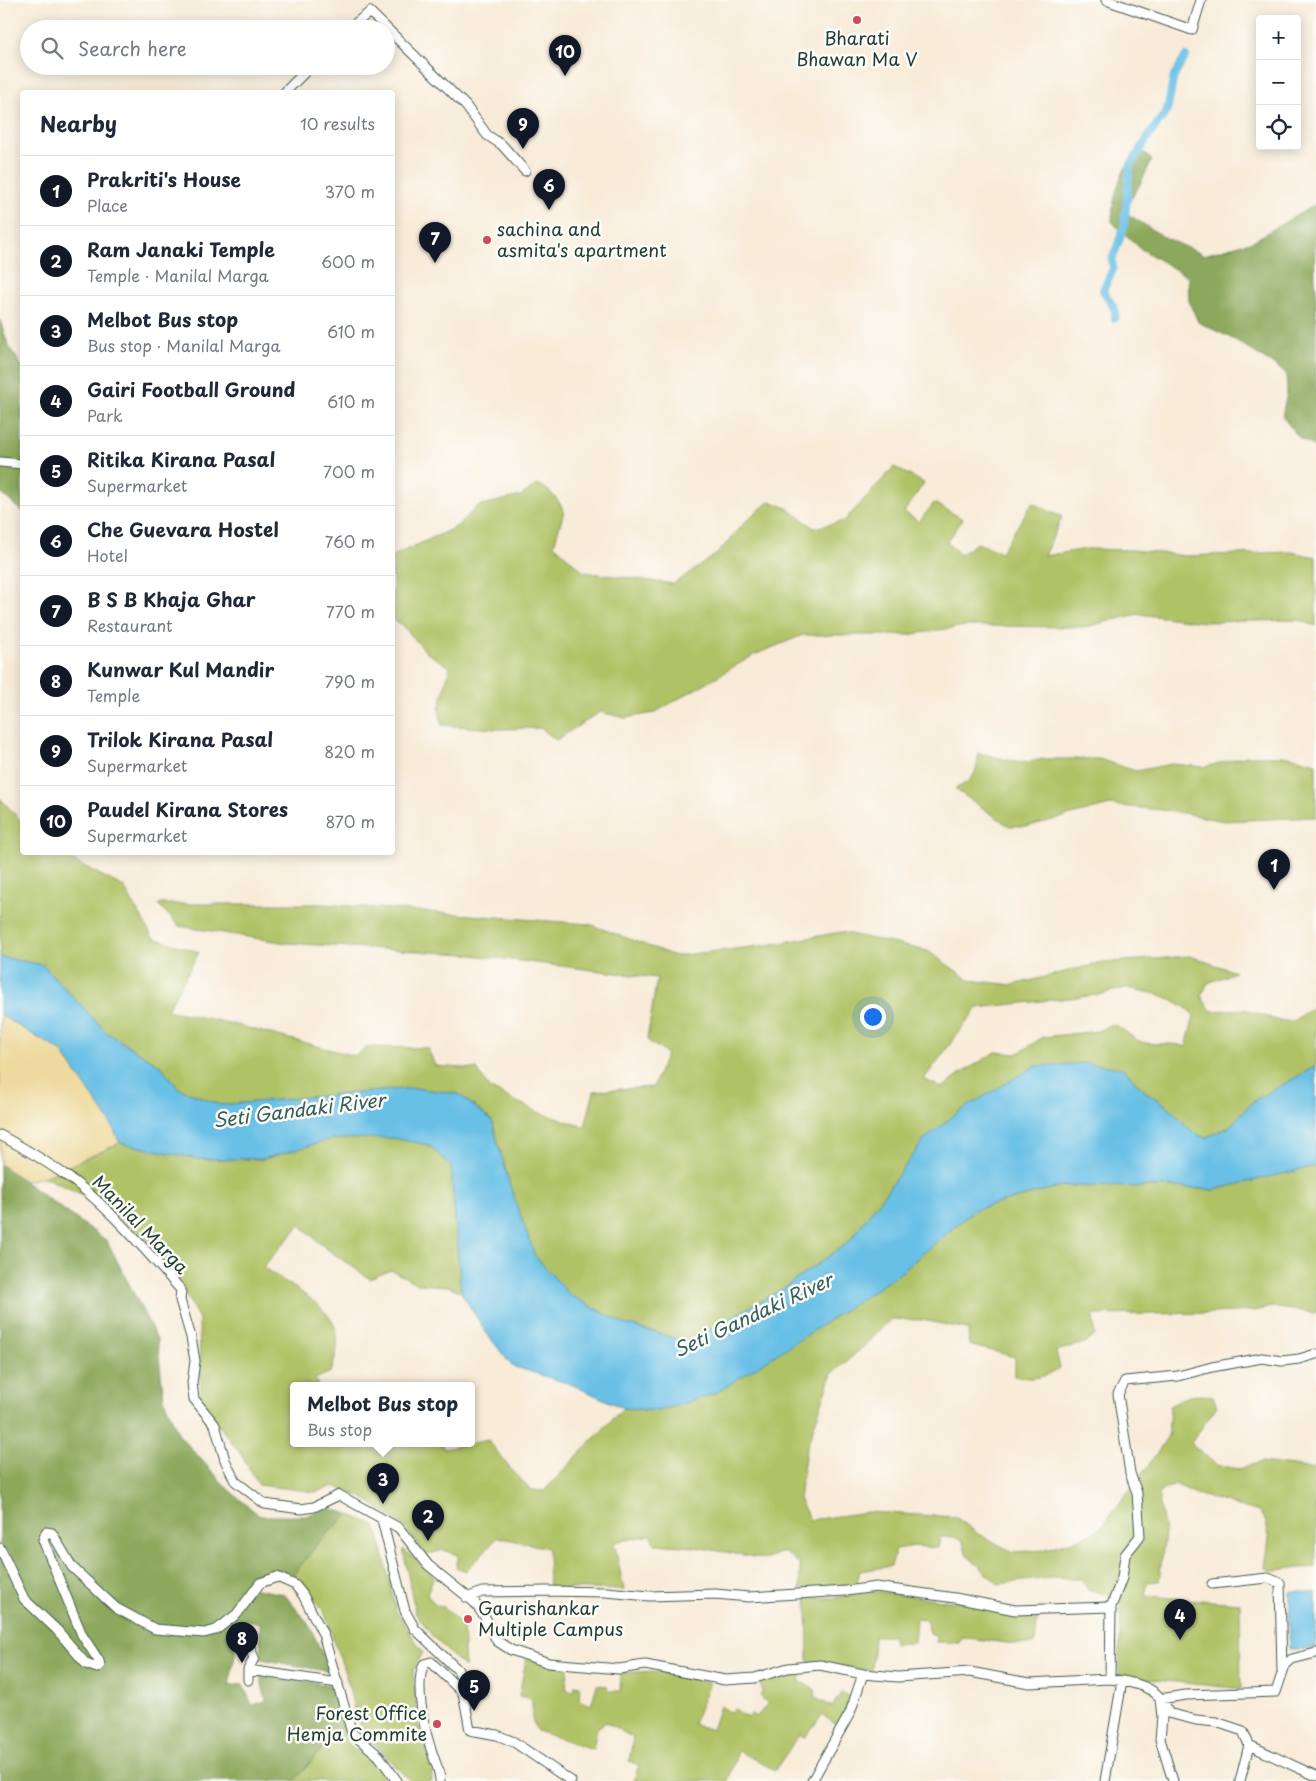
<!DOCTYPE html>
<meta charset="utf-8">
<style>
:root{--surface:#fff;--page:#f6f6f7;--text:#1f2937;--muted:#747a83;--line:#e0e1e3;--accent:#111827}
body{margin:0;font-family:"Playpen Sans",sans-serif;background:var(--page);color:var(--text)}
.controls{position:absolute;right:15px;top:15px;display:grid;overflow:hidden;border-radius:5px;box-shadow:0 2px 12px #0003}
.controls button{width:45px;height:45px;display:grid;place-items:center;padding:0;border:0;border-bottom:1px solid var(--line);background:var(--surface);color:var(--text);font:25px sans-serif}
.you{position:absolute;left:872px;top:1016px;width:18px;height:18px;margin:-12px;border:4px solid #fff;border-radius:50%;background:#1a73e8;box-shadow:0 0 0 8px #1a73e833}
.badge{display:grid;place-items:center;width:32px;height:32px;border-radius:50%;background:var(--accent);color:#fff;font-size:16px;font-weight:700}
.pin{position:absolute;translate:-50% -41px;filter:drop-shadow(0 1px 2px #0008)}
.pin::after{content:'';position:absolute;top:26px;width:18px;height:15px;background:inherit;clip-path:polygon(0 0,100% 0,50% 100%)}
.popup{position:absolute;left:290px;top:1382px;width:185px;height:65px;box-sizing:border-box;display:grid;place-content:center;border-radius:5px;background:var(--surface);filter:drop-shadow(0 1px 4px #0005);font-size:16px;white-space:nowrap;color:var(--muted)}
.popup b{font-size:19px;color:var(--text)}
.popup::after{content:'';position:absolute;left:50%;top:100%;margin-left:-10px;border:10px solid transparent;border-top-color:var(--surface)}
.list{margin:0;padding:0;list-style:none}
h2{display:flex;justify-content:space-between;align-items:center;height:65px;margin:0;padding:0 20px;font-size:21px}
h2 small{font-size:16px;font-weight:400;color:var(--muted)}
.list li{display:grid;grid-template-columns:32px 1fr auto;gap:15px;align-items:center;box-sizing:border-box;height:70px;padding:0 20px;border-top:1px solid var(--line)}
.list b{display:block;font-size:19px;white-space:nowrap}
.list p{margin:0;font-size:16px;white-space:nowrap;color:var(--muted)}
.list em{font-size:16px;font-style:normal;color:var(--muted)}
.icon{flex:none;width:28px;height:28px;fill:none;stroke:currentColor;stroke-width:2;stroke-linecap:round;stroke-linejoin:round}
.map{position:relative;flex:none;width:1316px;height:1781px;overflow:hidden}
.search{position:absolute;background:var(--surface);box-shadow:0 2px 12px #0003;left:20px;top:20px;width:375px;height:55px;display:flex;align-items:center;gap:12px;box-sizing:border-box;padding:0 18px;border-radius:28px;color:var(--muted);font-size:19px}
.panel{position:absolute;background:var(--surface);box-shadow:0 2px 12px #0003;left:20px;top:90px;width:375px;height:765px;border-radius:5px}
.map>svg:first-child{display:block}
.green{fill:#b0c266;stroke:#68804d;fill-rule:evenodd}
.forest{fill:#8ca85b;stroke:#567248}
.sand{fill:#eeda9e;stroke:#868c69}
.water{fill:#69c0e6;stroke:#447e8d}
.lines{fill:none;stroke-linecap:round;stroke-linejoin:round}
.canal{stroke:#69c0e6;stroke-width:8}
.minor-casing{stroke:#40574d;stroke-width:11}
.minor{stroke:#fff;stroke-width:9}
.poi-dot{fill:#d1495b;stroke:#fdfcf7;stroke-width:2}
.labels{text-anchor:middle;stroke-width:5;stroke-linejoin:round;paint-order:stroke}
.poi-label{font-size:18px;fill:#1f3d34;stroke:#fdfcf7;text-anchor:start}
.street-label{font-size:18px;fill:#1f3d34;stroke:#fdfcf7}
.water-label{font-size:19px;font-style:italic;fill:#325e60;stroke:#fdfcf7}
</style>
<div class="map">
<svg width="1316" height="1781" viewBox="0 0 1316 1781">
<rect width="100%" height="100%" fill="#fdfcf7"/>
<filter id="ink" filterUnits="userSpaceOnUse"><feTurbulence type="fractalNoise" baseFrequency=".02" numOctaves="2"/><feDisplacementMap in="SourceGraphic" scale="10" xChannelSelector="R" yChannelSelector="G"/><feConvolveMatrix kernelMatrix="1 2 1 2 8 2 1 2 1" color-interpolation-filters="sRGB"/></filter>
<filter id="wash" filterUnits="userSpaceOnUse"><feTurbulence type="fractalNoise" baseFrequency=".0096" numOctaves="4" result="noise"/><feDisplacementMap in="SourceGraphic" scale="20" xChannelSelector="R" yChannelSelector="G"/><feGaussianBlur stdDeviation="1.12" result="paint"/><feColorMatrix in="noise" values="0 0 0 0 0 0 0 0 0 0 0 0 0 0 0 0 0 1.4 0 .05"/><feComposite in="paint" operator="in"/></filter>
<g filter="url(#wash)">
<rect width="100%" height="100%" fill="#f8ebd8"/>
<!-- green -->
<path class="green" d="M894,467L924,483L904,512L919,522L934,503L963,519L947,542L960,555L977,543L1001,552L1032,503L1062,517L1044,556L1087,549L1133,550L1186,556L1291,552L1316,557V626L1300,620L1204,622L1138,614L1085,627L965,626L907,635H803L754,655L654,713L625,718L600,712L556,740L541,728L497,729L442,725L439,709L450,667L427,653L403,626L393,619V556L456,527L478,506L521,496L538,484C550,490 558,499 564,511L554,545L584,572L673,584L717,554L749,518L770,501L787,508L814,528L844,521Z
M978,753L1021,763L1044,759H1099L1136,771L1172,764L1205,767L1247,756H1289L1316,763V817L1224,821L1172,811L1110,805L1029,826H1009L955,789C973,780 978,774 978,753Z
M0,798L22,822V852L58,853L124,887L153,938L199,952L167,1010L225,1022L355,1056L368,1047L428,1048L435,1066L477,1069L489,1088L540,1113L585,1127L594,1091L653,1087L667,1054L647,1040L657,978L464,954L286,943L179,926L158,904H323L589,924L675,956L768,945L841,932L928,951L969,980L1013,985L1100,963L1190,956L1235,972L1208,983L1201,996L1211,1011L1244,1009L1279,1021H1293L1316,1005V1066L1252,1102L1229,1127L1208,1137L1200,1136L1189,1129L1169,1107L1143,1090L1123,1068L958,1112L925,1139L849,1242L784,1288L687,1342L622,1323L570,1295L534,1256L510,1186L492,1121L459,1094L415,1088L220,1105L178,1088L161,1066L106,1032L43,965L0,957ZM1126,988C1149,992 1179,997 1194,1016L1186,1047C1173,1042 1159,1045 1146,1043C1134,1042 1124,1027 1111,1024L1098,1031L1043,1037L1017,1054L996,1052L960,1074L942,1088L924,1079L977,1008L1097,995Z
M392,1138L429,1145L451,1166L461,1292L448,1286L418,1284L391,1270L370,1279L324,1247L300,1225L263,1267C284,1283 328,1303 336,1330C340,1343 335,1360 331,1372L315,1379L318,1385H294V1443H441L444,1449L488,1440L508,1466L531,1490L544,1491L623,1408L659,1411L716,1393L900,1273L974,1210L1061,1186L1174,1187L1213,1190L1316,1166V1313L1271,1307L1253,1311L1212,1313L1093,1315L1095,1336L1084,1343L1056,1351L1060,1368C1044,1378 1033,1380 1015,1376V1357L969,1345L968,1329L922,1320L891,1319L864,1346L832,1374L806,1449L799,1499L810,1520L867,1512L956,1517L978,1534L1013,1552L1043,1550L1079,1539L1100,1529L1148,1466L1168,1436L1170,1406C1184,1395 1195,1394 1213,1396L1217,1406L1191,1443L1216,1465L1239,1469L1261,1462L1316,1469V1567L1282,1569L1274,1572L1265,1567L1269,1538L1266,1522L1259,1512L1196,1494L1177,1485L1166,1488L1158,1494L1165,1532L1159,1581L1147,1582L1146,1596L1240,1603L1241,1689L1119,1676L1121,1594L1111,1595L1088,1590L1082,1579L1050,1578L998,1584L967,1555L963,1542L955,1537H940L938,1548L914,1546L896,1549L891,1566L860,1571L856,1586L800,1589V1565L783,1551L766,1559L695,1547L655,1544L652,1535L614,1542L624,1590L549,1588L548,1548L498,1537L466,1571L456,1567L459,1555L443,1550L426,1555L406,1529L364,1498L334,1486L316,1492L259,1485L240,1453L201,1402L199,1319L160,1249L96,1201L44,1177L120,1143L199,1159H263L332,1139Z
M348,1514L374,1525L379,1535L396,1611L423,1652L413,1671L420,1737L431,1761L432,1781H410L364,1733L355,1713L347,1679L324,1611L293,1575L319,1542Z
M403,1549L434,1576L427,1595L437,1606L444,1607L463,1626L465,1668L433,1637L415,1612Z
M874,1591L958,1602L1011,1613L1038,1612L1035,1644H1014L961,1637L959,1643L936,1642V1636L929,1634L928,1620L916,1619L914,1643L894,1644L893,1636H874L872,1671L808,1661L807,1597L832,1598Z
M526,1659L568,1668L566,1689L574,1691L575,1685L580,1686L579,1700L591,1705L597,1685L607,1686L608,1691H620L621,1673L655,1671L710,1683L693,1724L712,1730L720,1706L730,1712L735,1709L747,1718L752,1714L756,1717L768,1704L760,1696L762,1692L760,1680L802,1671L799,1681L815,1690L816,1698L832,1707L841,1693L851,1697L840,1727L822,1715L805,1737L799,1735L775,1770L738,1751L728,1781H634L639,1765L629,1761L633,1738L606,1722L597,1728L593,1749L537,1731L532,1719V1699L519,1696Z
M343,1725L346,1742L377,1766L383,1781H294Z"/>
<!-- forest -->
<path class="forest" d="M1137,150L1143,151L1152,160L1138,188L1123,211L1162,236L1204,255L1253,241L1316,204C1316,216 1313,280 1316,285V447L1300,439L1282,416L1287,393L1286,373L1237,341L1198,322L1189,301L1188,277L1141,249L1112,222C1112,197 1121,170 1137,150Z
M0,320L9,347L22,366V512L0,492Z
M0,1164L107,1241L157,1339L164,1400L179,1435L229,1490L260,1516H305L329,1508L348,1514L319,1542L293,1575L283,1572L262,1574L251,1588L284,1594L308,1623L331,1672L261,1659L260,1623L248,1620L238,1640L229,1686L243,1684L252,1705L266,1701L260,1675L331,1685L343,1725L294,1781H0Z"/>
<!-- sand -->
<path class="sand" d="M0,1015L61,1051L109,1120L120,1143L44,1177L24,1181L0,1164Z"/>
<!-- water -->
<path class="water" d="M0,957L43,965L106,1032L161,1066L178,1088L220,1105L415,1088L459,1094L492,1121L510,1186L535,1256L570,1295L622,1323L687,1342L784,1288L849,1242L925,1139L958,1112L1035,1066L1084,1063L1123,1068L1143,1090L1169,1107L1189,1129L1200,1136L1207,1137L1229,1127L1252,1102L1316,1066V1166L1213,1190L1174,1187L1061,1186L974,1210L900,1273L810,1333L716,1393L659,1411L623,1408L573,1385L512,1366L485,1331L461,1292L451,1166L429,1145L392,1138L332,1139L263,1159H199L120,1143L109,1120L61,1051L0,1015Z
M1290,1592H1316V1649H1289Z"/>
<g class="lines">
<!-- canal -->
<path class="canal" d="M1115,318C1117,307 1107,299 1103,290L1113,269L1112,260L1124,227L1130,167L1150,134L1167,111L1174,76L1186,56"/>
</g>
</g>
<g filter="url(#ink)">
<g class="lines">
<!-- minor casing -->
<g class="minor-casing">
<path id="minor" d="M1106,0L1192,30L1201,0
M348,29L370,12L466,106L487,135L502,145L525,171
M285,92L311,66
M0,462L22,464
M0,1135C26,1149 52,1165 75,1182C112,1211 150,1255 181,1290L180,1300L191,1337L195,1361L192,1383L194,1399L215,1425L225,1460L235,1481L265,1504L301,1509L314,1507L339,1495L399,1528L428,1565L474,1602L485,1617L497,1641L511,1650L549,1663L619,1669L645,1665L725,1680L755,1678L788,1668L820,1665L863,1674L898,1677L970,1672L1029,1683L1110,1679C1133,1682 1162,1687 1168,1713L1196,1720L1216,1722L1243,1731L1249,1745L1240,1781
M382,1520L405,1611L415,1629L459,1671L470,1730L497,1735L514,1742L571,1781
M0,1548L24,1599L57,1630L86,1664L97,1668L100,1665L99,1661L82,1635L43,1540L46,1532L52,1533L72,1567L116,1608L155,1629L204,1633L216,1630L237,1614L260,1583L277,1577L295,1585L303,1595L323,1634L352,1733L379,1756L397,1781
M1212,1584L1268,1578L1280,1583L1282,1671
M467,1598L482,1592L546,1591L606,1592L649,1596L715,1594L749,1597L846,1591L876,1587L955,1598L1015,1610L1111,1607
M248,1670L254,1658L250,1648
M1110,1679L1111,1607L1122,1578L1125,1555L1140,1536L1137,1493L1130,1473L1118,1394L1125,1381L1178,1376L1212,1367L1262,1358L1282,1361L1299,1359L1316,1354
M248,1680V1670L338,1683
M1249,1745L1316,1776
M440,1781C440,1771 436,1765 433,1755C425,1734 414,1685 424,1664L431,1662L463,1693
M812,1781L850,1713L863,1674
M1105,1781L1122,1681
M1173,1781L1160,1739L1162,1717L1160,1699L1186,1695L1276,1692L1285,1665L1292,1659L1316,1653"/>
</g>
<!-- minor -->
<use href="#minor" class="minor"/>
</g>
</g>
<!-- markers -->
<g class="poi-dot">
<circle cx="857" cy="20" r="5"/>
<circle cx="487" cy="240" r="5"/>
<circle cx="468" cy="1619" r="5"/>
<circle cx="437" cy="1724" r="5"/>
</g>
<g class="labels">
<!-- poi labels -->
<g class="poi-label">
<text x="857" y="45" text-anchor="middle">Bharati<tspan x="857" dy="21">Bhawan Ma V</tspan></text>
<text x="497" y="236">sachina and<tspan x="497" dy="21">asmita's apartment</tspan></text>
<text x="478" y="1615">Gaurishankar<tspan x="478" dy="21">Multiple Campus</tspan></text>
<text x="427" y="1720" text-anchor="end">Forest Office<tspan x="427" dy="21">Hemja Commite</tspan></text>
</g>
<!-- street labels -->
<g class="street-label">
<text transform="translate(140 1225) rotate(46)" y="6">Manilal Marga</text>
</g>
<!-- water labels -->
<g class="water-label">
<text transform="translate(299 1110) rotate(-7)" y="7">Seti Gandaki River</text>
<text transform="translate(753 1315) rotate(-25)" y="7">Seti Gandaki River</text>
</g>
</g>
</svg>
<div class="controls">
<button>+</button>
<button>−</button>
<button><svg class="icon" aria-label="locate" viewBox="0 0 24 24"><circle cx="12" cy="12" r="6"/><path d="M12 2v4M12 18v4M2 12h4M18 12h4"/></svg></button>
</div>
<div class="you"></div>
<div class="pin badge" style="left:1274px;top:890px">1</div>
<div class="pin badge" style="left:428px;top:1541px">2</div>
<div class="pin badge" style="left:383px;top:1504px">3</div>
<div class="popup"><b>Melbot Bus stop</b>Bus stop</div>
<div class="pin badge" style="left:1180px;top:1640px">4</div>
<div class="pin badge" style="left:474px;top:1711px">5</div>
<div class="pin badge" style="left:549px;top:210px">6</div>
<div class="pin badge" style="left:435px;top:263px">7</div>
<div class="pin badge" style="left:242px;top:1663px">8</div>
<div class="pin badge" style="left:523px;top:149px">9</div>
<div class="pin badge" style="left:565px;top:76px">10</div>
<div class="search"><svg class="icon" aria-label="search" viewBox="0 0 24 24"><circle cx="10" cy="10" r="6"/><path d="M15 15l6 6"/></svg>Search here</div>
<section class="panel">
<h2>Nearby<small>10 results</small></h2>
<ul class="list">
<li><span class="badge">1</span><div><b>Prakriti's House</b><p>Place</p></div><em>370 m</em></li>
<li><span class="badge">2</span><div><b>Ram Janaki Temple</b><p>Temple · Manilal Marga</p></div><em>600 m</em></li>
<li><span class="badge">3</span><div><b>Melbot Bus stop</b><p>Bus stop · Manilal Marga</p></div><em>610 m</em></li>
<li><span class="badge">4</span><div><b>Gairi Football Ground</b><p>Park</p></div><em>610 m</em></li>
<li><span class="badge">5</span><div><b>Ritika Kirana Pasal</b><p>Supermarket</p></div><em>700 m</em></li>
<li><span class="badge">6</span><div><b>Che Guevara Hostel</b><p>Hotel</p></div><em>760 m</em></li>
<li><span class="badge">7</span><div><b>B S B Khaja Ghar</b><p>Restaurant</p></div><em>770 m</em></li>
<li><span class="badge">8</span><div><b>Kunwar Kul Mandir</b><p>Temple</p></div><em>790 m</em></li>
<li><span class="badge">9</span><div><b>Trilok Kirana Pasal</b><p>Supermarket</p></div><em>820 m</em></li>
<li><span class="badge">10</span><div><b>Paudel Kirana Stores</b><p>Supermarket</p></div><em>870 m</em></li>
</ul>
</section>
</div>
